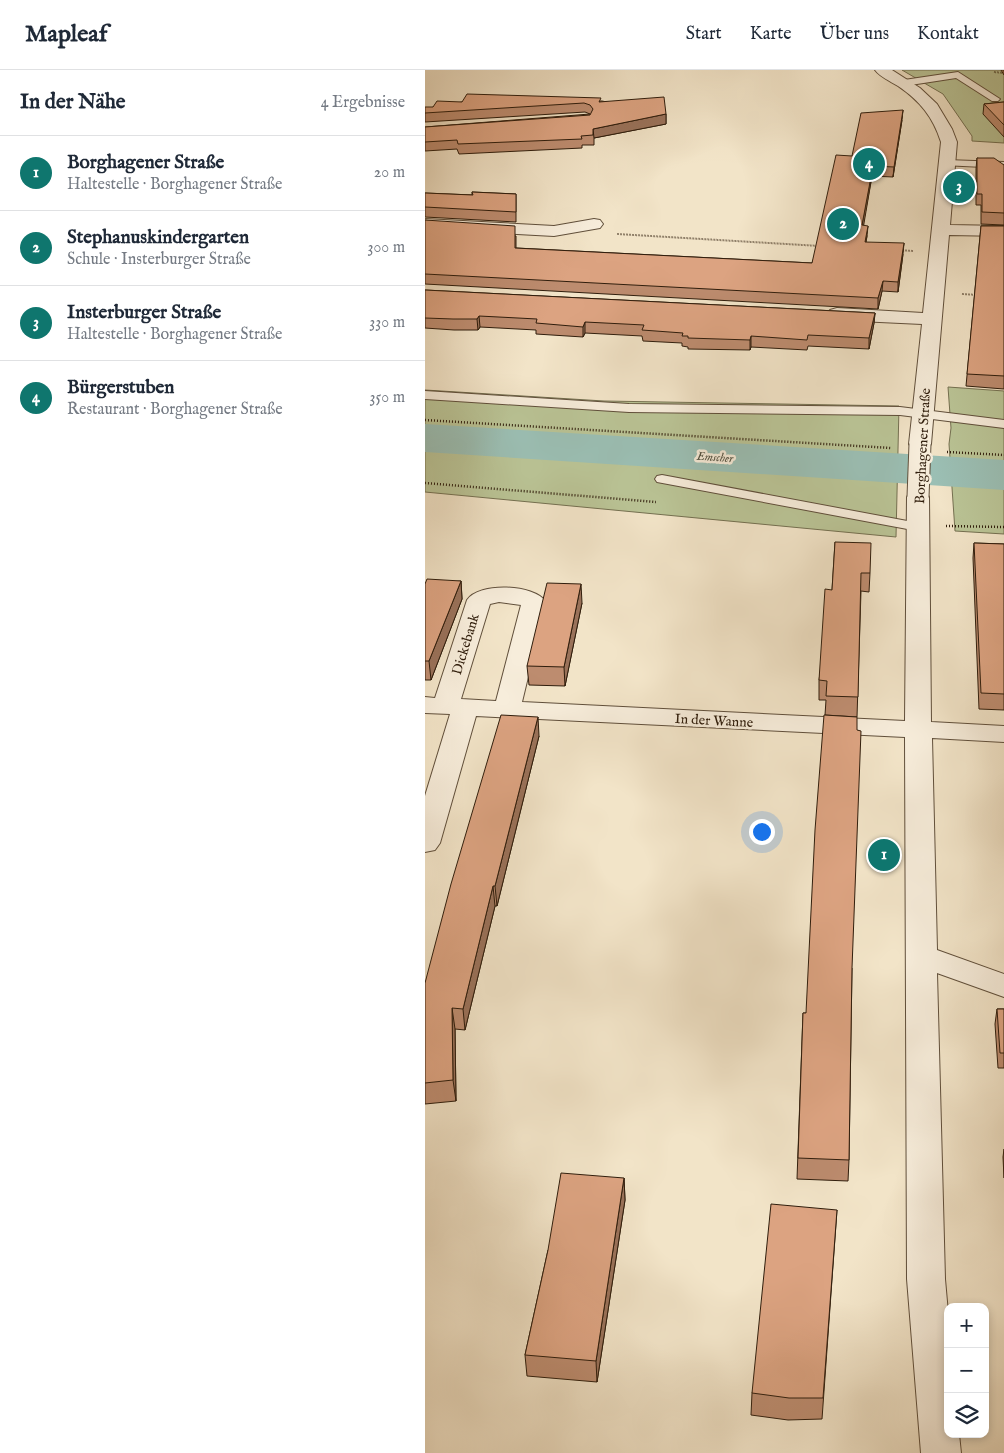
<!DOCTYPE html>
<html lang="de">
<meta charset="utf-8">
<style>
:root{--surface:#fff;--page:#f6f6f7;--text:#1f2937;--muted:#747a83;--line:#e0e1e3;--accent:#0f766e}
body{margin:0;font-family:"IM FELL English",serif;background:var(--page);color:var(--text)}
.controls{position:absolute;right:15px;bottom:15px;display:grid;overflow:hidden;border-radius:10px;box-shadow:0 2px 8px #0003}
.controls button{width:45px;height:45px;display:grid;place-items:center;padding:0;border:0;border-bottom:1px solid var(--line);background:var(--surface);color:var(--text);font:25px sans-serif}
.you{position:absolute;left:336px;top:761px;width:18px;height:18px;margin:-12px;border:4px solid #fff;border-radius:50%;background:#1a73e8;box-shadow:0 0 0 8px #1a73e833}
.badge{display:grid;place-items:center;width:32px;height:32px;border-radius:50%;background:var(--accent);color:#fff;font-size:16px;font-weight:700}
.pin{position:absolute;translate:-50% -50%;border:2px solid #fff;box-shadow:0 1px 5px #0006}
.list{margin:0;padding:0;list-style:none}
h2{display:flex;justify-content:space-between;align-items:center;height:65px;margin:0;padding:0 20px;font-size:21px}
h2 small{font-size:16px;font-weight:400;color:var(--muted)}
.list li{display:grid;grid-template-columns:32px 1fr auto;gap:15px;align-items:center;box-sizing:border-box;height:75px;padding:0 20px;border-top:1px solid var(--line)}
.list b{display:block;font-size:19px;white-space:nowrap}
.list p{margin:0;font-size:16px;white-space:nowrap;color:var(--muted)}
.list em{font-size:16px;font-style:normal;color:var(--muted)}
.icon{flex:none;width:28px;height:28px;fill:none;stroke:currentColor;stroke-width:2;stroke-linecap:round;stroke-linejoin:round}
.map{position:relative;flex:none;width:579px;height:1383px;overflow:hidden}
header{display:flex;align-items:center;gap:30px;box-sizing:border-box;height:70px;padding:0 25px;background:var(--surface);border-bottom:1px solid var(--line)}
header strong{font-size:24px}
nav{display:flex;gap:28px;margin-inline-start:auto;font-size:18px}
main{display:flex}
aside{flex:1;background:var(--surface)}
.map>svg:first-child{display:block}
.green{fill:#bac496;stroke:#747051}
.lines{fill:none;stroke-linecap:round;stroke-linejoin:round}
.river{fill:#9bbfb4;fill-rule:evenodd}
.service-casing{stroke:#604f3b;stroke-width:2}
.minor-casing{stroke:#604f3b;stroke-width:2}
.path-far1{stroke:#2f1d0c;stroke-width:2;stroke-dasharray:0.5 1;stroke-linecap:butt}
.path{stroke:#2f1d0c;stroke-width:2.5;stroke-dasharray:1 2;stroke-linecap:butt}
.service{fill:#f7eddb;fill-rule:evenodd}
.minor{fill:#f7eddb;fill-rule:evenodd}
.minor-bridge-casing{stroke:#604f3b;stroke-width:23;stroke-linecap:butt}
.minor-bridge{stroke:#f7eddb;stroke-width:21}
.wall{fill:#bd8c6f;stroke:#2f1d0c}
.shaded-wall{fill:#9a725a;stroke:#2f1d0c}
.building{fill:#dca381;stroke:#2f1d0c}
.labels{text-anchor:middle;stroke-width:5;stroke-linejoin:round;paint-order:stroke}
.far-water-label{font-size:12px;font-style:italic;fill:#4f4e3e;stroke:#f7eddb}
.street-label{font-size:14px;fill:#2f1d0c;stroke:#f7eddb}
</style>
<header>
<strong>Mapleaf</strong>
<nav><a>Start</a><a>Karte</a><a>Über uns</a><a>Kontakt</a></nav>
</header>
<main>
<aside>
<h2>In der Nähe<small>4 Ergebnisse</small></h2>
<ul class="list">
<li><span class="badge">1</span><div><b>Borghagener Straße</b><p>Haltestelle · Borghagener Straße</p></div><em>20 m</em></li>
<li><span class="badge">2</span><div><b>Stephanuskindergarten</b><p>Schule · Insterburger Straße</p></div><em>300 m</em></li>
<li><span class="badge">3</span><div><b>Insterburger Straße</b><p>Haltestelle · Borghagener Straße</p></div><em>330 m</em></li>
<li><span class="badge">4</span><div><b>Bürgerstuben</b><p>Restaurant · Borghagener Straße</p></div><em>350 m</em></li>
</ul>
</aside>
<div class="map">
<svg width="579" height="1383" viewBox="0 0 579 1383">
<rect width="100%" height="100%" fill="#f2e4c8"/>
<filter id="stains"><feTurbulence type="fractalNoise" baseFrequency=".004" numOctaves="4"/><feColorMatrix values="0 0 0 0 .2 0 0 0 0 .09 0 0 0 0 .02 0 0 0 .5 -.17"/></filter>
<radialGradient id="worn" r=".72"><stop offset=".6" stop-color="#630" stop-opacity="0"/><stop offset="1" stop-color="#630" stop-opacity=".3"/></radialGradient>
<!-- green -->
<path class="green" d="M477,0H579V73L547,71V66L518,24Z
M523,317L579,321V464L530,461L524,374L526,358Z
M0,320L179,331L474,336L471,467L0,422Z"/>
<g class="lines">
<!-- river -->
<path class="river" d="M0,354L579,390V420L0,382Z"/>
<!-- service casing -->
<g class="service-casing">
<path id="service" d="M533,2L575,29L573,31H567L531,8L479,16L474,13L479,10Z
M521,90L579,92V98L517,95L516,93L517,91Z
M0,321L204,334L475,337L579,350V358L475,345L204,342L0,329Z
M237,405L493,453L498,454L500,457L498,460L493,461L232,412L230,409L232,406Z"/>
</g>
<!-- minor casing -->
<g class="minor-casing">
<path id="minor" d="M450,0H467L495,18L512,34L527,59L532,72L525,155L579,156V166L524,165L506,374L503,379L495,380L487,379L484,374L497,254L412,250L405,248L402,244L405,240L412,238L498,243L516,72C508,47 495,31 473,16C465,11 455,7 450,0Z
M0,149L129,156L169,149L175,150L178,154L175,158L129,166L0,159Z
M493,420L501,422L504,427L506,652L579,656V672L507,668L512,880L579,904V927L512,903L520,1209L523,1243V1364H534L536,1383H496L482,1209L480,667L51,646L15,773L10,780L0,782V726L25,644L0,643V627L10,628L42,530C54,512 109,514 121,532L97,632L480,651L482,427L485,422ZM74,532L96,535L71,631L36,629L65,534Z"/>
</g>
<!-- path-far1 -->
<path class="path-far1" d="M569,2L579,3
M192,164L395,176
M474,180L488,181
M537,224L553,225"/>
<!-- path -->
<path class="path" d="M0,350L466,378
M522,382L579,385
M0,413L231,432
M521,456L579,457"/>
<!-- service -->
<use href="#service" class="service"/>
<!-- minor -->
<use href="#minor" class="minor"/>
<!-- minor-bridge casing -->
<g class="minor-bridge-casing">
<path id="minor-bridge" d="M493,427L495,374"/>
</g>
<!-- minor-bridge -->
<use href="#minor-bridge" class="minor-bridge"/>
</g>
<!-- wall -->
<path class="wall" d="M576,0H579V5Z
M177,31L241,44V54L169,68V75H157V78L34,84L32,79L0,81V57L165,44L160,42L0,52V43L8,37L37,32Z
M579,32V67L558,44L559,34Z
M477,50L468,107L447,106L438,155L442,166L441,172L478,184L473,222L457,221L453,239L0,214V150L91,166V178L387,193L427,86Z
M552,88L579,95V155L556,154V135H551V99Z
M47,122L91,124V152L0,147V123L47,125Z
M556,156H579V319L541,316Z
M0,220L450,243L449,253L444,279L383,276L382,280L326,277L325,280L263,279V277L257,276V273L218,271L217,266L160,263L158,267L111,264V260L55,257L53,260H29L0,258Z
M410,472L445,503L444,522L436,521L432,647L400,645L401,630H394V610L407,520Z
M549,473L579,474V640L554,639L548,488Z
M36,511L37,529L6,610H0V514Z
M157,533L140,616L104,615L102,596Z
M114,666L72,836H70L40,960L30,959L31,1031L0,1034V913Z
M427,898L424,1090L423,1111L372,1109L378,943H381Z
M572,939H579V998H573L570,954Z
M579,1079V1108L578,1087Z
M199,1108L200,1130L172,1312L102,1306L100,1285L123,1180Z
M412,1140L397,1349L363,1350L326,1345L327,1323Z"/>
<!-- shaded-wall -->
<path class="shaded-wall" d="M478,40L477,50L468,107L469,97Z
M241,44V54L169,68L168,59Z
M448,96L447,106L437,165V155Z
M443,156L442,166L439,182L440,172Z
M479,173L478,184L473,222V212Z
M458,211L457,221L453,239V228Z
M450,243L449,253L444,279V268Z
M54,246L55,257L53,260L52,249Z
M160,252V263L158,267V257Z
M326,266V277L325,280V270Z
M36,511L37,529L6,610L4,591Z
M156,514L157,533L140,616L139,597Z
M113,647L114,666L72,836L70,816Z
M68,816L70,836L40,960L38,939Z
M27,938L30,959L31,1031L28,1010Z
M199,1108L200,1130L172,1312L171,1291Z"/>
<!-- building -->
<path class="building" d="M42,24L176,28L174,32L239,27L241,44L168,59V65L156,66L157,69L33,74L32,70L0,72V57L165,45L168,39L165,35L159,33L0,43V37H8L12,31L37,32Z
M579,32V55L559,34Z
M478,40L469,97L448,96L437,155L443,156L440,172L479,173L473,212L458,211L453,228L0,204V150L90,156V178L387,193L411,85L427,86L436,43Z
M552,88H569L579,95V143L557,142V124H552Z
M47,122L91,124V142L0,137V123L48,125Z
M556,156H579V306L542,304Z
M0,220L450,243L444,268L383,265L382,270L326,266L325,270L263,268V266H257L258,263L217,260L219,255L160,252L158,257L111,253L112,249L54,246L52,249H28L0,248Z
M410,472L446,473L445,503H436L433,627L401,626L402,611L394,610L400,519L407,520Z
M549,473L579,474V624L556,623Z
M2,509L36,511L4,591H0V514Z
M122,513L156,514L139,597L102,596Z
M76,645L113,647L70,816H68L38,939L27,938L28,1010L0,1013V913L26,814Z
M399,645L432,647V660L436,661L427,898L424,1090L373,1088L378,943H381L390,760Z
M572,939H579V983H575Z
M136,1103L199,1108L171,1291L100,1285L123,1180Z
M346,1134L412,1140L398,1328H364L327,1323Z"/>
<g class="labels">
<!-- far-water labels -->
<g class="far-water-label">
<text transform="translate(290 387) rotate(4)" y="4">Emscher</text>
</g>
<!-- street labels -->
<g class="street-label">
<text transform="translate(497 376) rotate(-87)" y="5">Borghagener Straße</text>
<text transform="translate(40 574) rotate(-73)" y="5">Dickebank</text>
<text transform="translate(289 650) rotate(3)" y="5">In der Wanne</text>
</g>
</g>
<rect width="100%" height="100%" filter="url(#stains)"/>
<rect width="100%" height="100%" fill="url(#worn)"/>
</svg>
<div class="controls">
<button>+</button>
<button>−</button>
<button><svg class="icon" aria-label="layers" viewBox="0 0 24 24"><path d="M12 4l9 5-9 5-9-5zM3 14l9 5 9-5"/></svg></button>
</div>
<div class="you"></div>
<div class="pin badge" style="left:459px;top:785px">1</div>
<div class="pin badge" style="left:418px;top:154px">2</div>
<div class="pin badge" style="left:534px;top:117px">3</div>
<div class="pin badge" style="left:444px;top:94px">4</div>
</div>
</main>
